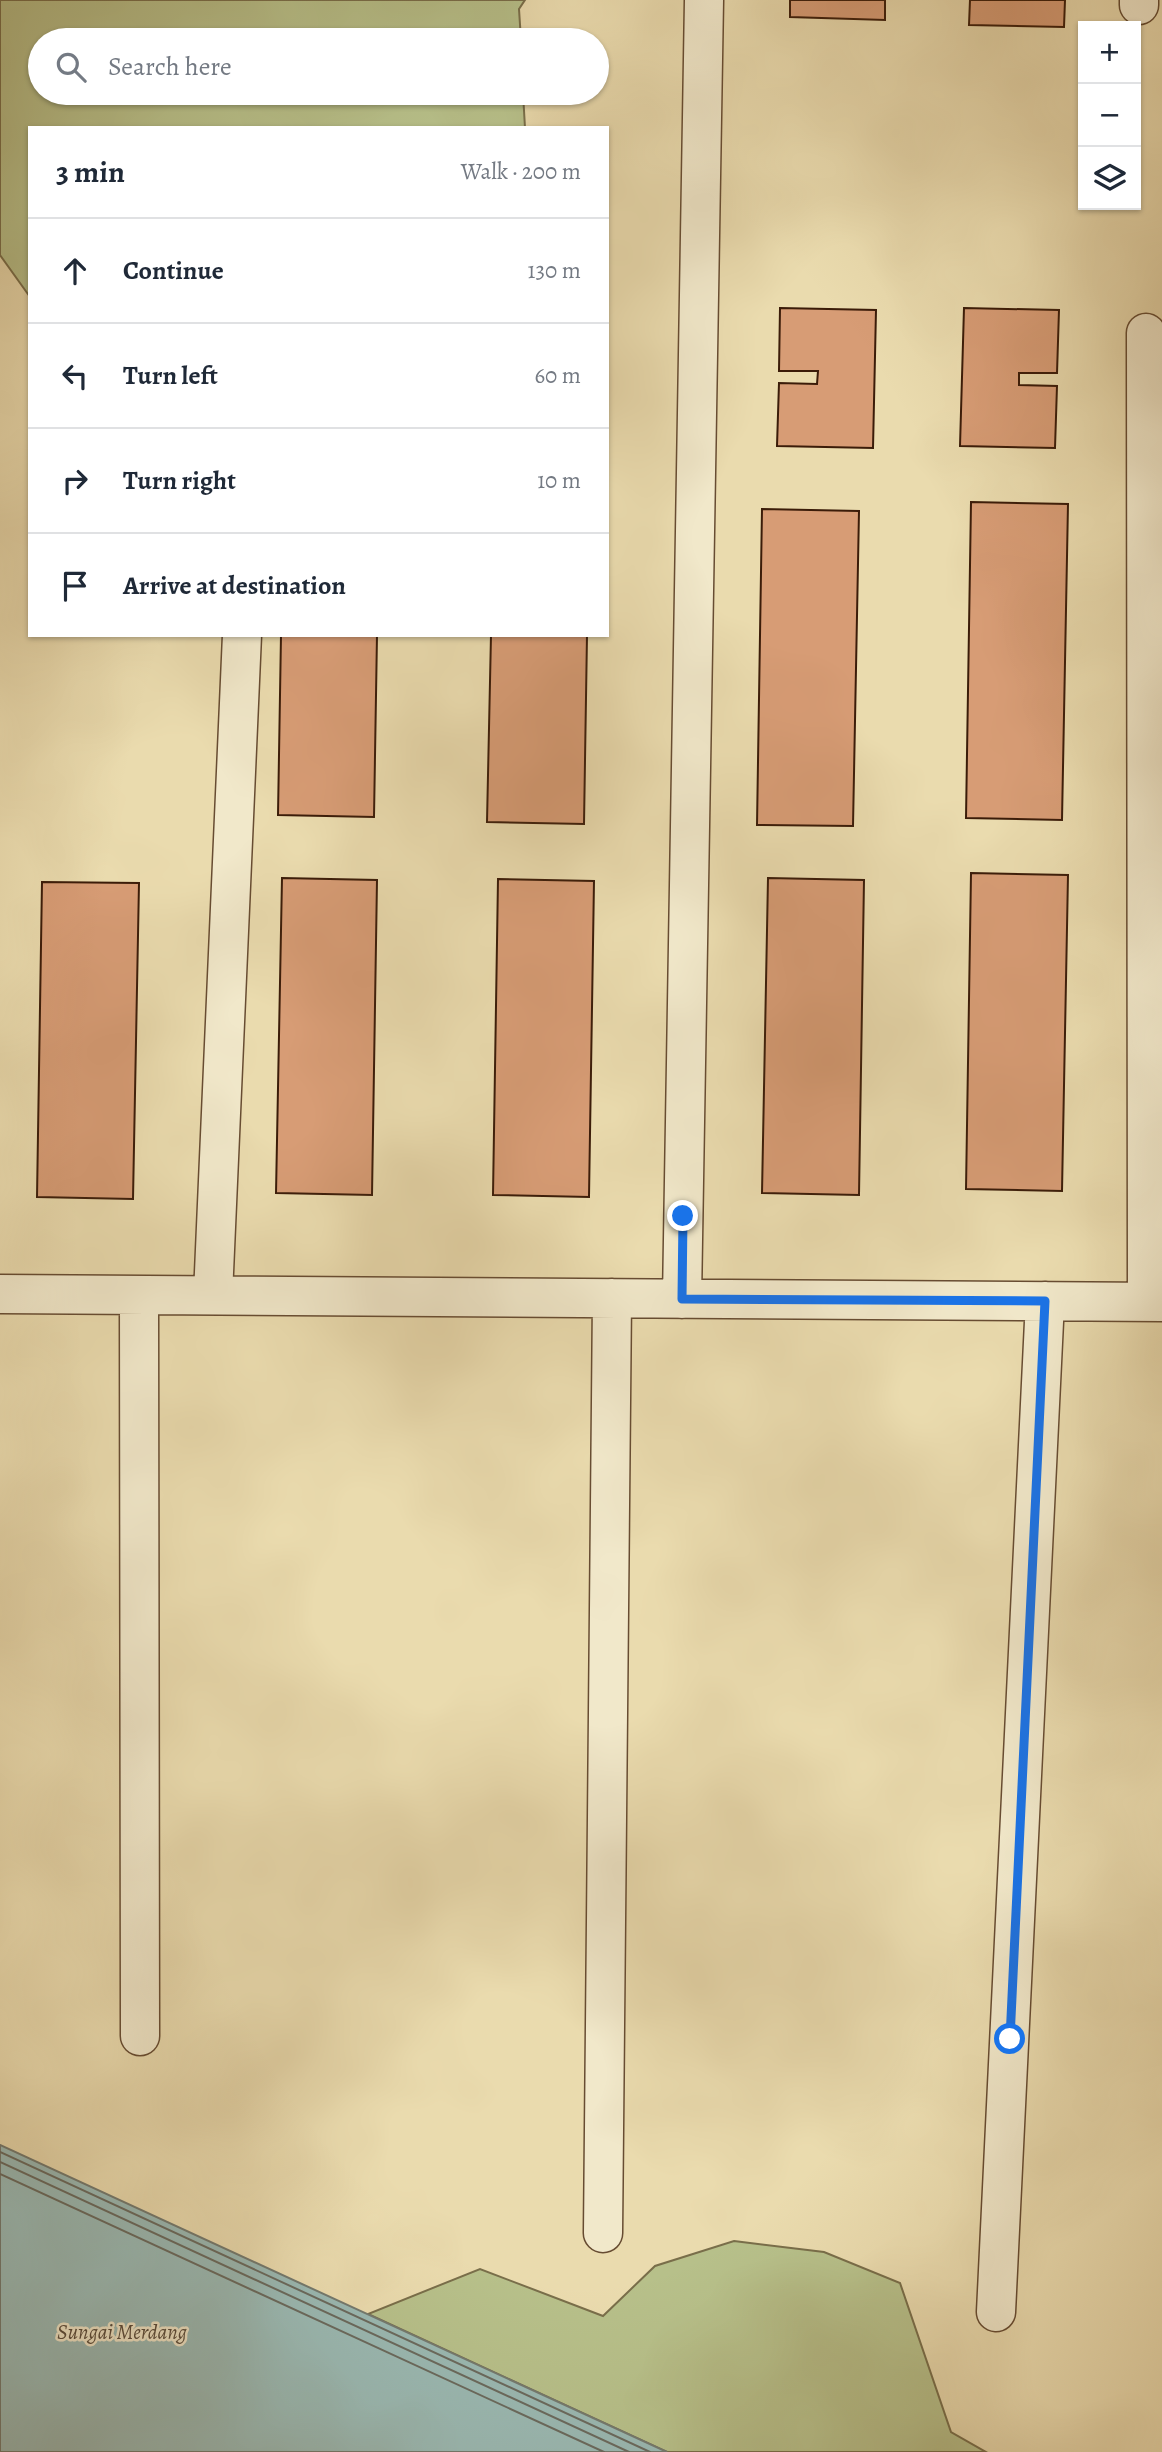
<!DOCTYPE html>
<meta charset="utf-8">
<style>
:root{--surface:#fff;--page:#f6f6f7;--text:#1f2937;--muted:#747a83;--line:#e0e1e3}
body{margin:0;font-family:Alegreya,serif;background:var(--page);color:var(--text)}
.controls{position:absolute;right:21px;top:21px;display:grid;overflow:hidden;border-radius:0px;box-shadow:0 2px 5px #0004}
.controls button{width:63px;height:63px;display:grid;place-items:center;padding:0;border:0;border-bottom:2px solid var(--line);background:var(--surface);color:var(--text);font:35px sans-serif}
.stop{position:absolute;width:21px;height:21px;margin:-16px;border:5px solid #1a73e8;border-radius:50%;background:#fff}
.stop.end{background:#1a73e8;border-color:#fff;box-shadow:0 2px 7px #0008}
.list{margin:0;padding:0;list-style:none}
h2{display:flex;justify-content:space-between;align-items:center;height:91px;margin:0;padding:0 28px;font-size:30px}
h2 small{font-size:23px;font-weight:400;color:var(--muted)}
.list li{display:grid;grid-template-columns:46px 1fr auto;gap:21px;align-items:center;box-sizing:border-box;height:105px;padding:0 28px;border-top:2px solid var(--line)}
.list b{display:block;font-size:26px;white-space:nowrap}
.list em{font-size:23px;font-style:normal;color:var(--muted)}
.icon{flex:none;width:38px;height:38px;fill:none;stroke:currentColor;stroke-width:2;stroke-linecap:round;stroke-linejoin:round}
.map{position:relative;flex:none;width:1162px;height:2452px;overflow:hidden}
.search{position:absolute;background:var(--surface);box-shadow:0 2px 5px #0004;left:28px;top:28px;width:581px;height:77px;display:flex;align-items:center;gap:18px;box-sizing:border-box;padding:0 24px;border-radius:38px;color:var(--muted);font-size:26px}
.panel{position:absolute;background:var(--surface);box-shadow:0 2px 5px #0004;left:28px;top:126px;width:581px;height:511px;border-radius:0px}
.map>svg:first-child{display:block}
.green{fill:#b7c08a;stroke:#796e4a;stroke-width:2}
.water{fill:#9ab9b3;stroke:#747a6f;stroke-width:2}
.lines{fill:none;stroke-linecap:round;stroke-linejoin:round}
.shore{stroke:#6a6a5e;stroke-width:2}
.building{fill:#d79c75;stroke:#3b1c09;stroke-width:2}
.minor-casing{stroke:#674c32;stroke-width:41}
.minor{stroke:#f1e8ca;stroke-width:38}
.route{stroke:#1a73e8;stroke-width:9}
.labels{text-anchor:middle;stroke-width:5;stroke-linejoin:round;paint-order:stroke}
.water-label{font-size:21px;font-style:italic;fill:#584b3c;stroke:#f1e8ca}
</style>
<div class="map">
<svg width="1162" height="2452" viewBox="0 0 1162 2452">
<rect width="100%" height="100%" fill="#eadbae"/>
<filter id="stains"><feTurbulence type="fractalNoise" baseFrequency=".00286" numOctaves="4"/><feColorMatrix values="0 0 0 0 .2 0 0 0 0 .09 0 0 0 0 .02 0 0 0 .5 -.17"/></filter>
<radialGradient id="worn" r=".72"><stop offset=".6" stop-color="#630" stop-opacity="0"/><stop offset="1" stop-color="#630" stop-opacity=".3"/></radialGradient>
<!-- green -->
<path class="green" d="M0,0H525L519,9L521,40H40V93H523L525,128H30V297L0,255Z
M734,2241L824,2252L900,2283L951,2432L986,2452H667L368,2314L480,2269L603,2316L655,2266Z"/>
<!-- water -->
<path class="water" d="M0,2145L667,2452H0Z"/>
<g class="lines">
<!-- shore -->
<path class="shore" d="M0,2152L650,2452
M0,2162L629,2452
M0,2174L604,2452"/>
</g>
<!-- building -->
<path class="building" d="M790,0H885V20L790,17Z
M970,0H1065L1064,27L969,25Z
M780,308L876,310L873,448L777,446L779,383L817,384L818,371H779Z
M964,308L1059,310L1057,373H1019V385L1057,386L1055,448L960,446Z
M971,502L1068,504L1062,820L966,818Z
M762,509L859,511L853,826L757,825Z
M281,635H377L374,817L278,815Z
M491,635H587L584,824L487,822Z
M971,873L1068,875L1062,1191L966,1189Z
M282,878L377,880L372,1195L276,1193Z
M768,878L864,880L859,1195L762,1193Z
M498,879L594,881L589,1197L493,1195Z
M42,882L139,883L133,1199L37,1197Z"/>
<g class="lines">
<!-- minor casing -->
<g class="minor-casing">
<path id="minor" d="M1139,5V0
M1146,333L1147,1302
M0,1294L1162,1302
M139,1295L140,2036
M213,1295L242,635
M682,1299L704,0
M603,2233L612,1298
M996,2312L1045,1301"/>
</g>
<!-- minor -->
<use href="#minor" class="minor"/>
</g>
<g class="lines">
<!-- route -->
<path class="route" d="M683,1216L682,1299L1045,1301L1010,2039"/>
</g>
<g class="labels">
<!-- water labels -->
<g class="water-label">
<text x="122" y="2339">Sungai Merdang</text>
</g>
</g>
<rect width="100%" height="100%" filter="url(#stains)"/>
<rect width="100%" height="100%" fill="url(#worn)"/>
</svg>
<div class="controls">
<button>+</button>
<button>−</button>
<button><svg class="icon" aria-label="layers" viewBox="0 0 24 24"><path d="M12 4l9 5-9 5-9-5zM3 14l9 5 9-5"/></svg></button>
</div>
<div class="stop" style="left:1010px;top:2039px"></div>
<div class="stop end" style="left:683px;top:1216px"></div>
<div class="search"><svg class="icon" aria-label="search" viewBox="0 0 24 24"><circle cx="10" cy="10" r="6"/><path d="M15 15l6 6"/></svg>Search here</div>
<section class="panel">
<h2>3 min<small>Walk · 200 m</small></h2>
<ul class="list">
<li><svg class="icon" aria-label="ahead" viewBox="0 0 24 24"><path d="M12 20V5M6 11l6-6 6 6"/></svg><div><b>Continue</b></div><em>130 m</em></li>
<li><svg class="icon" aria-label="left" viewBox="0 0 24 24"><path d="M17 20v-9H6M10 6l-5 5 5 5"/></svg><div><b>Turn left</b></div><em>60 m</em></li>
<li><svg class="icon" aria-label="right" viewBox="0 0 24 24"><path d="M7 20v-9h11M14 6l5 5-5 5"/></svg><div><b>Turn right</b></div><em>10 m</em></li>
<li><svg class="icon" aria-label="arrive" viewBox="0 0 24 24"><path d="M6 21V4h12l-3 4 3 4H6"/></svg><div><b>Arrive at destination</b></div></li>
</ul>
</section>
</div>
